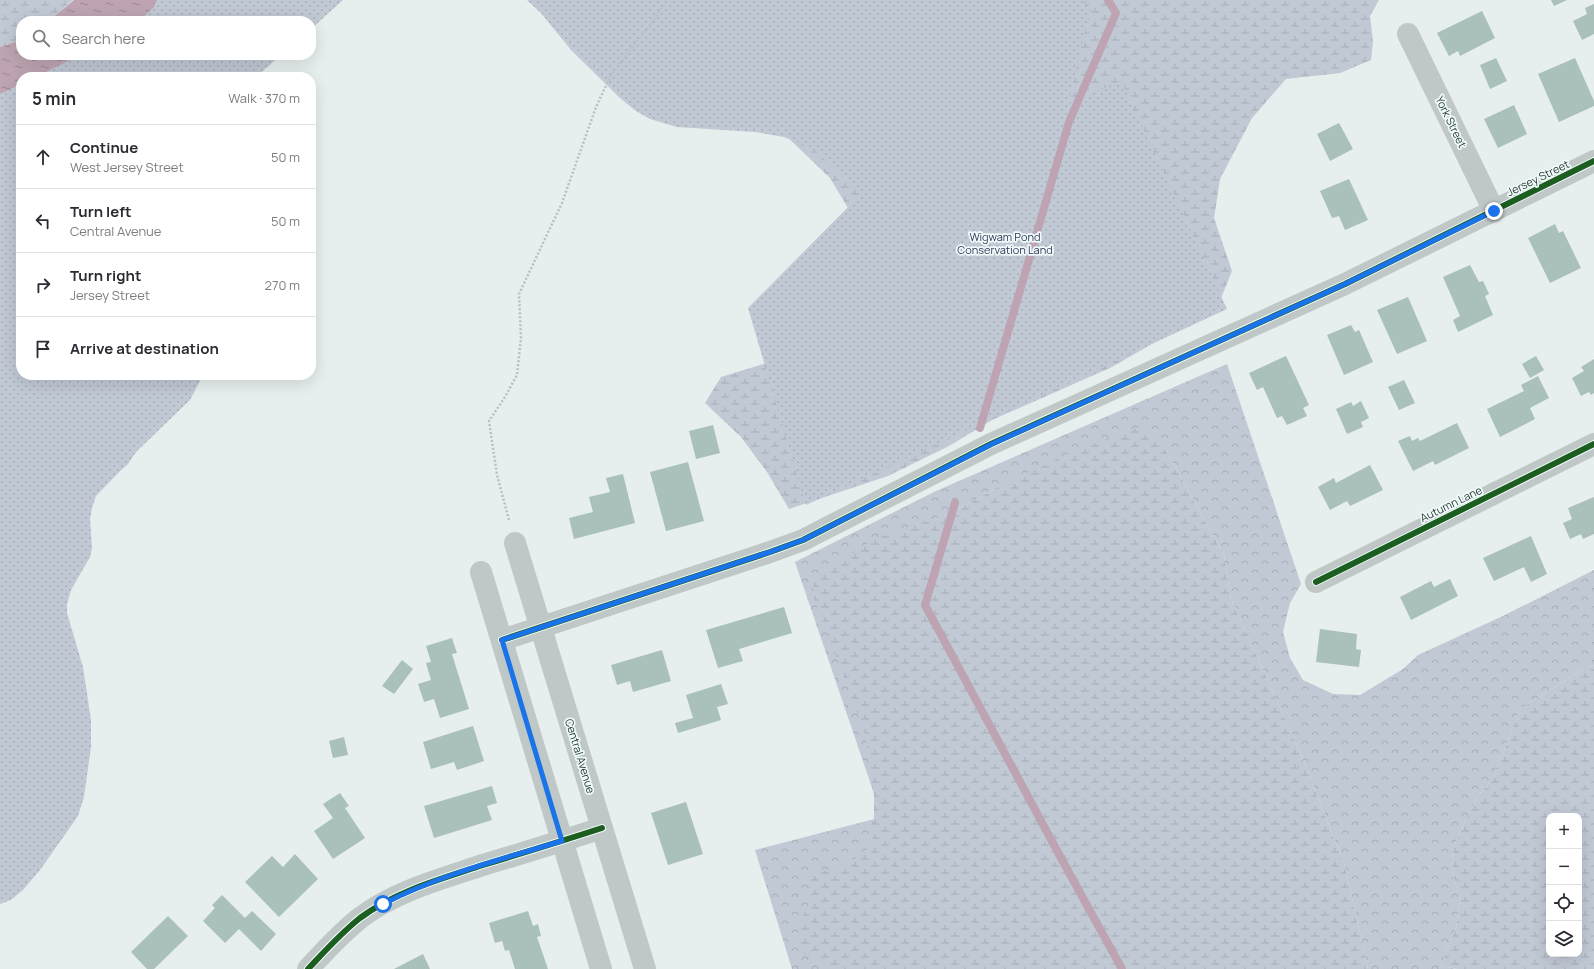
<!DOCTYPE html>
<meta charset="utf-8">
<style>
:root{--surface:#fff;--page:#f7f7f7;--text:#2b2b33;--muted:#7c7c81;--line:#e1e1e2}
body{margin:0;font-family:Manrope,sans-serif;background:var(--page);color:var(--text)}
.controls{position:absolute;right:12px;bottom:12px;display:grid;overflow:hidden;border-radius:8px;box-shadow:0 4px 16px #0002}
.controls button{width:36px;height:36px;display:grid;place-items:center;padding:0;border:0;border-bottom:1px solid var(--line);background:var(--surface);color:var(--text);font:20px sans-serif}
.stop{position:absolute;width:12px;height:12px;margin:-9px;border:3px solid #1a73e8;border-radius:50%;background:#fff}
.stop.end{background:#1a73e8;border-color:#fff;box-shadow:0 1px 4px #0008}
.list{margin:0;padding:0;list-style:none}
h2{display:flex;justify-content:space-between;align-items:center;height:52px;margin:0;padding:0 16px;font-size:17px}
h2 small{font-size:13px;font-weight:400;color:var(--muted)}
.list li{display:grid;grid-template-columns:26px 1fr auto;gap:12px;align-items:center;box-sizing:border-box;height:64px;padding:0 16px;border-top:1px solid var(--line)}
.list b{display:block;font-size:15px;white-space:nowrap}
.list p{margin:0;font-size:13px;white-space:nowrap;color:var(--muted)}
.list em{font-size:13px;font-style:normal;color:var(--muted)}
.icon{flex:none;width:22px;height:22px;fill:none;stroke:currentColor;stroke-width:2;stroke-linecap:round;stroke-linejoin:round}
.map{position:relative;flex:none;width:1594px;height:969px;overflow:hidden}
.search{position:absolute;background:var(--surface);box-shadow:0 4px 16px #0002;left:16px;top:16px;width:300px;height:44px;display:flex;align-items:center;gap:10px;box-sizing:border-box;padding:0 14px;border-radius:16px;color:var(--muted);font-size:15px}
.panel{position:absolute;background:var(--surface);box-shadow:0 4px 16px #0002;left:16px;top:72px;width:300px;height:308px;border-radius:16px}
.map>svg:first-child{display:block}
.forest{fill:url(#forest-crowns)}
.wetland{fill:url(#wetland-marsh);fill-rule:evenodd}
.park{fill:url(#park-dots)}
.water{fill:url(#water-ripples)}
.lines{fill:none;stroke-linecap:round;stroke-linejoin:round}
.stream{stroke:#bea4b2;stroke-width:8}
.building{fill:#a9c1ba}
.path{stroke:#b7c1c0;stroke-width:2.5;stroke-dasharray:2 2;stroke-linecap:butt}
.minor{stroke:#bfc8c7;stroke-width:22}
.cycleway-casing{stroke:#effafa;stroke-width:8}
.cycleway{stroke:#1b5e20;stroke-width:6}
.route{stroke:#1a73e8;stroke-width:5}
.labels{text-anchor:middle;stroke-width:3.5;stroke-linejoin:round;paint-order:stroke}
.street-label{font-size:11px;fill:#2c3a36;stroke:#effafa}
.park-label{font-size:11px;fill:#323956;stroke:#effafa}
</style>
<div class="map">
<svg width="1594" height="969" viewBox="0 0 1594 969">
<defs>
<pattern id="forest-crowns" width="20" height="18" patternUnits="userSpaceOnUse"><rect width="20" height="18" fill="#c1c9d5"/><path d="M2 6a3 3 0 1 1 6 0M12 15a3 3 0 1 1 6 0" fill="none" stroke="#a6adb7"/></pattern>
<pattern id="wetland-marsh" width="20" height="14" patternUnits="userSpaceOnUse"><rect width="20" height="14" fill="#c1c9d5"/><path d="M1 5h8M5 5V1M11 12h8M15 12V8" fill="none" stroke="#a6adb7"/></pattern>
<pattern id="park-dots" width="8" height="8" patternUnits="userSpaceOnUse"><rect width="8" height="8" fill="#c1c9d5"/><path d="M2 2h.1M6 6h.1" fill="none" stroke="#a6adb7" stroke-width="1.8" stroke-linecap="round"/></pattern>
<pattern id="water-ripples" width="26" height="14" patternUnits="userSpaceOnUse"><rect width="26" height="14" fill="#bea4b2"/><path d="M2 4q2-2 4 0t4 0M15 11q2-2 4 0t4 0" fill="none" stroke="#9b8792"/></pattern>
</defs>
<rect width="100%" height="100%" fill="#e6eeee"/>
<!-- forest -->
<path class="forest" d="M1227,364L1301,584L1290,603L1283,632L1290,658L1303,680L1333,694L1360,695L1403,669L1418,655L1503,616L1594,570V665L1582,670L1520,709L1494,777L1476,799L1453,847L1452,871L1460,899L1456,927L1441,966L1457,969H1368L1345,866L1300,752L1231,599L1224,555L1164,447L996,488L951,513L929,521L1031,969H792L755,850L882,817L795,562L936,491Z"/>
<!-- wetland -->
<path class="wetland" d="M0,0H73L48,21H21V40L0,47Z
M682,0H1379L1370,16L1373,41L1371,60L1340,73L1286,79L1252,118L1220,179L1214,218L1232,271L1217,308L1190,322L1112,367L992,420L949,446L888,476L789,509L767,472L741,437L705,403L721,377L783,358L857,223L830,178L780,130Z
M1137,428L1155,435L1164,447L1224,555L1231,599L1300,752L1345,866L1368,969H829L823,963L806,956L798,943V924L810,905L808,883L811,875L835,868L866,853L874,834V795L865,734L813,595L814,578L876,538L951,513L996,488L1074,451Z
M1594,665V969H1457L1441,966L1456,927L1460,899L1452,871L1453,847L1476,799L1494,777L1520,709L1582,670ZM1549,816H1579V954H1549Z"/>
<!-- park -->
<path class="park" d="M108,0H343L311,29V21H100Z
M527,0H1082L1090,9L1068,103L1121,81L1227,309L806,505L748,308L860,195L818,153L800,143L784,137L755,132L677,127L650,119L636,111L620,98L571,50L541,13Z
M32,55H281L256,77H21V375H203L190,400L136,452L128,464L120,471L96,496L92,508L90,519L92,548L90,557L71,590L67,604V613L83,667L91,720V747L84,797L78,816L40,870L23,890L11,900L0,904V68Z"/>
<!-- water -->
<path class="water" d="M74,0H157L154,7L139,21H48Z
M21,40V55H80L36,77H21V84L0,94V47Z"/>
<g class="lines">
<!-- stream -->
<path class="stream" d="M980,428L1069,122L1116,13L1108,0
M955,503L925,605L1061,858L1122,969"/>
</g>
<!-- building -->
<path class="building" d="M1551,0H1567L1554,6Z
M1594,4V34L1582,40L1573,21L1587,14L1585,8Z
M1482,11L1495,38L1460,56L1458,51L1449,56L1437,33Z
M1496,58L1507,81L1490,89L1480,65Z
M1575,58L1594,101V106L1559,122L1538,74Z
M1514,105L1527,134L1498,148L1484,119Z
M1339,123L1353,149L1330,161L1317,134Z
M1349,179L1368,220L1345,230L1339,216L1332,218L1320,191Z
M1555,224L1559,233L1563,231L1581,268L1550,283L1528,238Z
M1470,265L1479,282L1483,281L1489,294L1485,296L1493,315L1458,332L1453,320L1460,316L1443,277Z
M1408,297L1427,341L1397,354L1377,310Z
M1351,325L1355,332L1359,330L1373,362L1344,375L1327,335Z
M1286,356L1309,405L1303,408L1307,416L1287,425L1282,416L1277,418L1263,387L1257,390L1249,373Z
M1536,356L1544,370L1530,378L1522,364Z
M1594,359V393L1591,395L1589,392L1581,396L1572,378L1584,371L1581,367Z
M1538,376L1549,398L1530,408L1535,419L1500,437L1487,409L1524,391L1521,385Z
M1404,380L1415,403L1399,410L1388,387Z
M1361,401L1369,418L1361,422L1363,427L1347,434L1336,409L1351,402L1353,406Z
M1457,423L1469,448L1435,465L1433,461L1413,471L1398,441L1410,436L1412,441L1418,438L1420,441Z
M713,425L720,453L696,459L689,431Z
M688,462L704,521L666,531L650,472Z
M1370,465L1383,490L1350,506L1347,501L1330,510L1318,487L1334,478L1336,483Z
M623,474L635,523L574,539L569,518L593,512L589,497L610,492L606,478Z
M1594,497V534L1583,539L1581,534L1570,539L1563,523L1572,519L1568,508Z
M1531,536L1547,574L1531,582L1524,567L1494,581L1483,558Z
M1450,579L1458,596L1411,620L1400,597L1431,581L1434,587Z
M784,607L792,633L739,649L743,661L718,668L706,630Z
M1320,629L1357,634L1356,649L1361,650L1359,667L1316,662Z
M452,638L457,653L452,654L469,709L440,718L434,699L424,702L418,684L431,680L426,663L431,662L426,646Z
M662,650L671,681L633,692L630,681L617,685L611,665Z
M402,660L413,669L394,694L382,686Z
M721,684L728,704L717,707L721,720L678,733L675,723L693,718L686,695Z
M473,726L484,761L457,770L454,762L431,769L423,742Z
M344,737L348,755L333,758L329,741Z
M492,786L497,803L487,806L492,820L434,838L424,806Z
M340,793L349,806L345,808L365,838L333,859L314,831L333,818L323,804Z
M686,802L703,854L668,865L651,813Z
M295,854L318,879L279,917L245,882L272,856L283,867Z
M222,895L245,918L252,911L276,934L261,951L239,929L225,943L203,921L215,908L212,905Z
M528,911L533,926L538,924L541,936L537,937L548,969H515L509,950L505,951L502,941L495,943L489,923Z
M168,916L188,936L154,969H147L131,952Z
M423,954L430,969H394Z"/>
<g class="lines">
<!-- path -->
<path class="path" d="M509,520L497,475L489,421L505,397L517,375L521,338L519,294L562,203L596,107L612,73L653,21L667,0"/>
<!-- minor -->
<path class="minor" d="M1408,34L1494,211
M515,543L645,969
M481,572L601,969
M1316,582L1594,444
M502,640L770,552L803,540L991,444L1345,284L1594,161
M308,969C325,951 341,933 360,918C396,891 441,879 483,865C523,853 562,841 602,828"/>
<!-- cycleway casing -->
<g class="cycleway-casing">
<path id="cycleway" d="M1316,582L1594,444
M502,640L770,552L803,540L991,444L1345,284L1594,161
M308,969C325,951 341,933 360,918C396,891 441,879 483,865C523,853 562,841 602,828"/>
</g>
<!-- cycleway -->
<use href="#cycleway" class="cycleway"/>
</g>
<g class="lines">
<!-- route -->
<path class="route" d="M383,904C439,875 502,859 562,841L502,640L770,552L803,540L992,444L1345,284L1494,211"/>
</g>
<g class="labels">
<!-- street labels -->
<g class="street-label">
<text transform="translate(1451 122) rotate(64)" y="4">York Street</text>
<text transform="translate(1538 178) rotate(-26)" y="4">Jersey Street</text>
<text transform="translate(1451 504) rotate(-26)" y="4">Autumn Lane</text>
<text transform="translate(580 756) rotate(73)" y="4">Central Avenue</text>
</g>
<!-- park labels -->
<g class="park-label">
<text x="1005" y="241">Wigwam Pond<tspan x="1005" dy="13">Conservation Land</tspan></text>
</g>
</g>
</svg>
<div class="controls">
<button>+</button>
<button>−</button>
<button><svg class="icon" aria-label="locate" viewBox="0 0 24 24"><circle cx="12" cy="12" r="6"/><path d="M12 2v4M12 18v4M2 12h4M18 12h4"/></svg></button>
<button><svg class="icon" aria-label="layers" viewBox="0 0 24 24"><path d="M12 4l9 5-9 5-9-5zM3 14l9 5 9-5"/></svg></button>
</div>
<div class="stop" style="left:383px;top:904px"></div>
<div class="stop end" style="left:1494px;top:211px"></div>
<div class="search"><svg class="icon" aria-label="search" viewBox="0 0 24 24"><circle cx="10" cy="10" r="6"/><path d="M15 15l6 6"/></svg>Search here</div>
<section class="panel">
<h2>5 min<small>Walk · 370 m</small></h2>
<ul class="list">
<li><svg class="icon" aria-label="ahead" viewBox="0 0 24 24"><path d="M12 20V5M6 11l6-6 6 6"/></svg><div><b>Continue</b><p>West Jersey Street</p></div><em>50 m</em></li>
<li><svg class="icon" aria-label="left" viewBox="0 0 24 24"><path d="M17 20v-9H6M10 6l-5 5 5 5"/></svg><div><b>Turn left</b><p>Central Avenue</p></div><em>50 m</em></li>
<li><svg class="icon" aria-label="right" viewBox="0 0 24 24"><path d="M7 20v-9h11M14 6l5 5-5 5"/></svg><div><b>Turn right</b><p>Jersey Street</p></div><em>270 m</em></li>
<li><svg class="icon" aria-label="arrive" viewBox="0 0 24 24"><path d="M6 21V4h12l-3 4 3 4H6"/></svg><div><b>Arrive at destination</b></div></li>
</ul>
</section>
</div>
